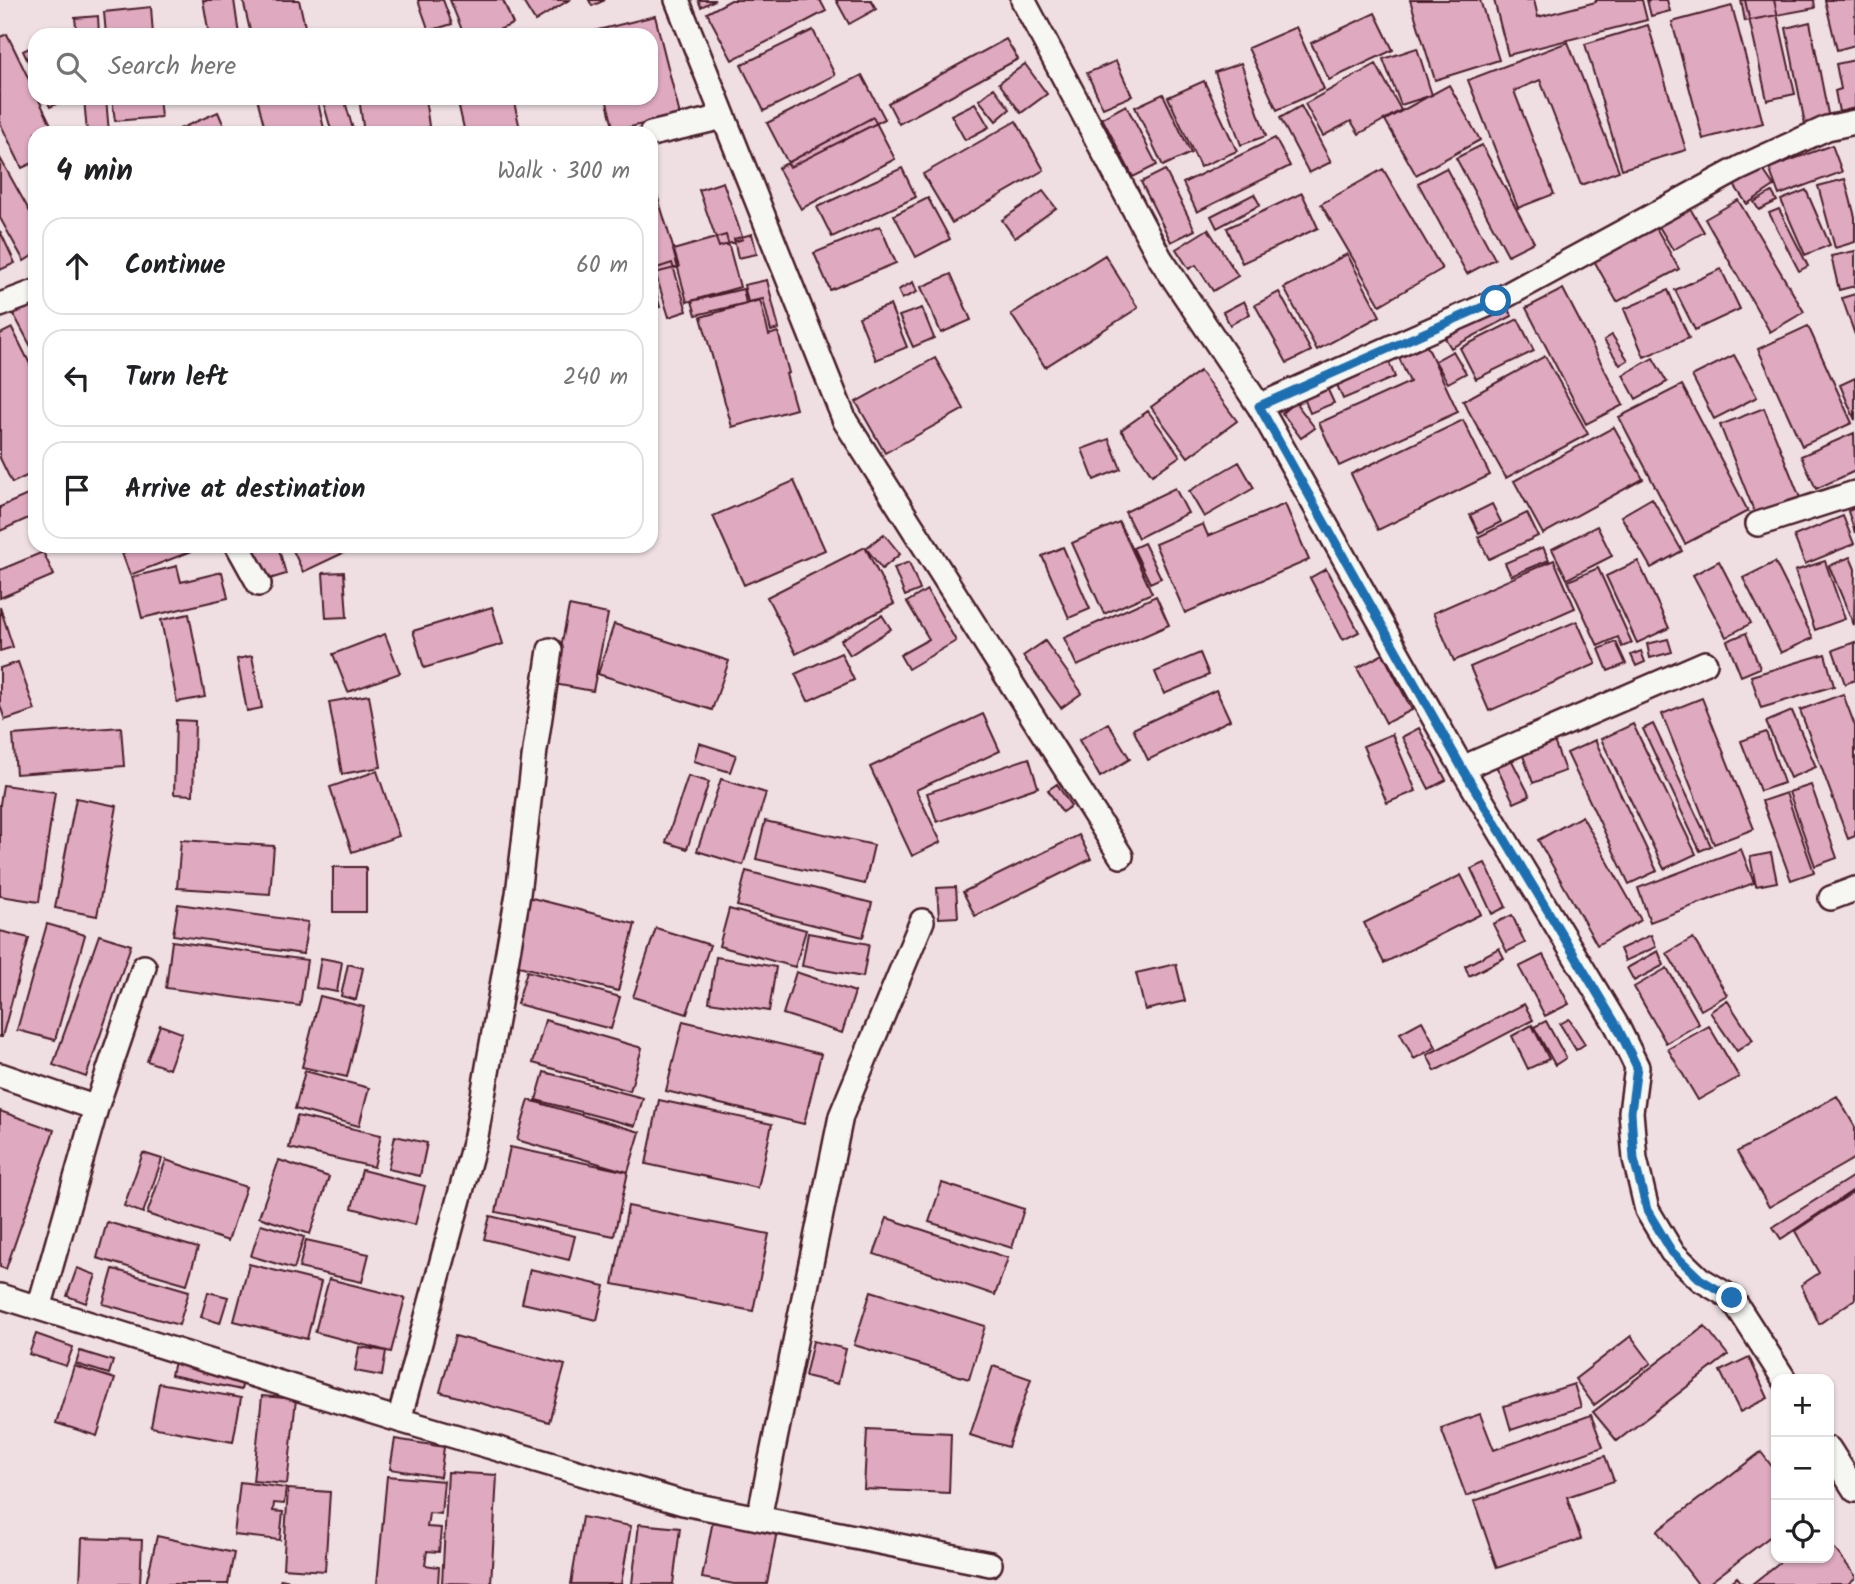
<!DOCTYPE html>
<meta charset="utf-8">
<style>
:root{--surface:#fff;--page:#f2f2f2;--text:#202124;--muted:#757577;--line:#e0e0e0}
body{margin:0;font-family:Kalam,sans-serif;background:var(--page);color:var(--text)}
.controls{position:absolute;right:21px;bottom:21px;display:grid;overflow:hidden;border-radius:14px;box-shadow:0 2px 5px #0004}
.controls button{width:63px;height:63px;display:grid;place-items:center;padding:0;border:0;border-bottom:2px solid var(--line);background:var(--surface);color:var(--text);font:35px sans-serif}
.stop{position:absolute;width:21px;height:21px;margin:-16px;border:5px solid #1f6fb2;border-radius:50%;background:#fff}
.stop.end{background:#1f6fb2;border-color:#fff;box-shadow:0 2px 7px #0008}
.list{margin:0;padding:0;list-style:none}
h2{display:flex;justify-content:space-between;align-items:center;height:91px;margin:0;padding:0 28px;font-size:30px}
h2 small{font-size:23px;font-weight:400;color:var(--muted)}
.list li{display:grid;grid-template-columns:46px 1fr auto;gap:21px;align-items:center;box-sizing:border-box;height:98px;margin:0 14px 14px;padding:0 14px;border:2px solid var(--line);border-radius:21px}
.list b{display:block;font-size:26px;white-space:nowrap}
.list em{font-size:23px;font-style:normal;color:var(--muted)}
.icon{flex:none;width:38px;height:38px;fill:none;stroke:currentColor;stroke-width:2;stroke-linecap:round;stroke-linejoin:round}
.map{position:relative;flex:none;width:1855px;height:1584px;overflow:hidden}
.search{position:absolute;background:var(--surface);box-shadow:0 2px 5px #0004;left:28px;top:28px;width:630px;height:77px;display:flex;align-items:center;gap:18px;box-sizing:border-box;padding:0 24px;border-radius:21px;color:var(--muted);font-size:26px}
.panel{position:absolute;background:var(--surface);box-shadow:0 2px 5px #0004;left:28px;top:126px;width:630px;height:427px;border-radius:21px}
.map>svg:first-child{display:block}
.building{fill:#dfa9bf;stroke:#4a1f2b;stroke-width:2}
.lines{fill:none;stroke-linecap:round;stroke-linejoin:round}
.minor-casing{stroke:#4a1f2b;stroke-width:28}
.minor{stroke:#f6f6f2;stroke-width:23}
.route{stroke:#1f6fb2;stroke-width:9}
</style>
<div class="map">
<svg width="1855" height="1584" viewBox="0 0 1855 1584">
<rect width="100%" height="100%" fill="#efdfe3"/>
<filter id="ink" filterUnits="userSpaceOnUse"><feTurbulence type="fractalNoise" baseFrequency=".0143" numOctaves="2"/><feDisplacementMap in="SourceGraphic" scale="14" xChannelSelector="R" yChannelSelector="G"/><feConvolveMatrix kernelMatrix="1 2 1 2 8 2 1 2 1" color-interpolation-filters="sRGB"/></filter>
<g filter="url(#ink)">
<!-- building -->
<path class="building" d="M203,0H234L239,35H209Z
M243,0H299L306,31L288,35H251Z
M418,0H443L452,24L429,31Z
M450,0H503L513,24L486,35H464Z
M522,0H569L535,21Z
M589,0H605L592,6Z
M698,0H715L701,7Z
M731,0H820L826,11L732,60L707,13Z
M836,0H871L876,9L849,24Z
M1410,0H1480L1499,60L1435,80Z
M1494,0H1534L1538,17L1596,2V0H1642L1647,20L1508,55Z
M1647,0H1667L1670,11L1651,16Z
M1741,0H1814L1815,8L1745,21Z
M1745,0H1774L1795,94L1767,100Z
M1825,0H1855V45L1837,50Z
M1732,6L1763,123L1703,139L1672,22Z
M151,7L153,35H106L104,12Z
M1375,13L1393,50L1329,80L1311,43Z
M98,16L99,35H77L75,18Z
M655,16L680,115L614,131L606,98H651V35H591L590,32Z
M1810,22L1829,119L1805,124L1786,28Z
M1648,25L1686,150L1622,169L1585,44Z
M1296,27L1324,89L1277,110L1248,48Z
M813,30L835,75L764,111L741,65Z
M7,34L35,92V98H38L55,133H35V162L22,168L0,123V37Z
M1006,39L1018,59L899,124L888,103Z
M1568,42L1619,171L1581,185L1540,80L1514,91L1554,194L1518,208L1468,80Z
M35,45V76L23,51Z
M1417,48L1432,95L1401,105L1383,59Z
M1855,60V108L1839,112L1835,91L1841,89L1836,64Z
M1116,61L1132,96L1103,108L1087,73Z
M1241,63L1266,136L1241,145L1215,72Z
M1025,64L1047,94L1021,113L999,83Z
M1376,64L1401,110L1359,134L1351,121L1323,136L1305,104Z
M862,75L885,119L790,167L767,123Z
M1204,81L1237,151L1200,167L1168,97Z
M1449,85L1480,140L1416,175L1385,120Z
M994,88L1010,109L996,121L979,100Z
M1163,94L1191,153L1163,166L1135,107Z
M46,98H69L50,107Z
M84,98H106L109,133H87Z
M112,98H159L161,117L115,121Z
M257,98H317L325,133H266Z
M322,98H344L354,133H332Z
M359,98H425L430,133H364Z
M457,98H513L521,133H465Z
M975,103L989,127L965,140L951,115Z
M1126,105L1157,165L1133,177L1102,118Z
M1301,106L1331,162L1309,173L1280,118Z
M218,112L227,133H180L179,129Z
M873,117L895,159L801,209L778,168Z
M1016,121L1044,170L952,223L923,174Z
M1275,138L1290,166L1197,212L1183,183Z
M1482,145L1534,242L1508,255L1456,158Z
M1832,145L1842,172L1779,195L1769,168Z
M0,158L35,221V254L24,261L0,218Z
M1759,164L1774,186L1747,204L1732,182Z
M902,168L916,197L832,237L817,207Z
M1446,168L1495,259L1467,274L1418,183Z
M1383,169L1442,269L1380,305L1321,204Z
M1165,170L1195,230L1171,242L1141,182Z
M651,175L679,267L651,274Z
M1845,179L1855,217V242L1835,248L1818,186Z
M723,182L743,239L719,247L699,190Z
M1806,190L1830,245L1805,255L1781,200Z
M1043,191L1056,208L1015,238L1002,220Z
M1772,192L1777,201L1759,210L1754,202Z
M1302,193L1318,228L1242,263L1227,228Z
M1254,194L1260,205L1217,228L1211,216Z
M928,198L950,239L916,257L894,215Z
M1738,200L1804,312L1770,332L1705,219Z
M1688,205L1704,232L1673,250L1657,223Z
M1779,209L1808,266L1799,271L1769,213Z
M1654,224L1679,269L1617,302L1592,257Z
M880,226L896,263L830,290L814,253Z
M1208,229L1238,276L1213,291L1196,265L1189,269L1176,249Z
M0,231L15,263L0,270Z
M752,234L757,254L738,258L734,239Z
M726,235L740,287L687,302L673,250Z
M1855,251V286L1839,290L1831,256Z
M1347,254L1380,316L1317,350L1284,288Z
M1105,255L1138,308L1045,367L1011,314Z
M672,263L687,311L669,317L654,269Z
M1721,269L1740,309L1695,330L1675,290Z
M651,273L660,307L651,309Z
M951,274L971,320L941,333L921,287Z
M767,280L779,329L771,331L763,299L748,302L744,285Z
M913,282L917,292L902,299L898,290Z
M743,289L746,303L696,315L692,301Z
M1563,289L1623,405L1586,424L1526,308Z
M1668,290L1689,338L1644,357L1624,309Z
M1279,292L1311,351L1287,363L1255,305Z
M1855,294V335L1842,298Z
M760,300L769,335L778,332L789,373L786,374L796,409L732,427L701,317Z
M35,301V354L13,313Z
M1244,301L1250,314L1230,325L1223,312Z
M890,305L907,347L876,360L859,317Z
M1507,306L1512,316L1451,348L1445,338Z
M922,308L934,338L913,347L899,316Z
M1518,319L1534,351L1476,379L1460,348Z
M1808,326L1852,423L1802,446L1758,349Z
M12,328L35,374V472L12,483L0,458V334Z
M1612,335L1628,360L1620,365L1604,340Z
M1427,346L1458,412L1339,466L1319,423L1410,382L1399,358Z
M1453,351L1466,373L1448,383L1435,361Z
M1734,355L1757,397L1714,419L1692,376Z
M1545,356L1588,434L1506,478L1463,401Z
M935,358L964,409L885,453L856,402Z
M1653,358L1667,382L1636,399L1623,375Z
M1389,362L1395,377L1343,399L1337,385Z
M1200,371L1237,421L1188,457L1151,407Z
M1855,378V420L1840,385Z
M1682,385L1748,511L1685,544L1619,417Z
M1327,388L1334,403L1310,413L1304,398Z
M1295,402L1315,428L1301,438L1282,413Z
M1764,408L1800,498L1756,516L1720,425Z
M1148,411L1180,456L1152,475L1121,430Z
M1463,420L1490,475L1378,530L1351,474Z
M1614,427L1643,479L1543,534L1514,481Z
M1854,433L1855,471L1816,489L1801,456Z
M1109,439L1121,469L1094,480L1082,449Z
M1239,462L1254,488L1204,517L1189,491Z
M794,481L825,550L744,585L713,516Z
M1175,488L1188,513L1138,538L1125,512Z
M32,493L35,500V515L0,531V507Z
M1652,498L1682,551L1651,568L1621,516Z
M1285,504L1309,560L1185,613L1155,544L1203,524L1208,536Z
M1492,504L1501,522L1479,533L1470,515Z
M1855,508V533L1848,511Z
M1527,513L1538,536L1489,559L1478,537Z
M1843,516L1854,544L1805,564L1794,536Z
M1119,522L1152,593L1104,614L1072,543Z
M1597,526L1612,556L1567,579L1552,549Z
M884,534L900,554L882,569L866,548Z
M1144,543L1161,578L1150,583L1133,548Z
M141,546H205L130,575L122,553Z
M252,546H278L286,574L263,581Z
M291,546H358L303,572Z
M865,547L894,604L796,654L767,597Z
M1063,547L1090,609L1069,618L1042,556Z
M1543,547L1549,560L1511,576L1505,563Z
M43,552L54,575L0,598V570Z
M1850,557L1855,569L1854,625L1829,566Z
M1554,560L1575,608L1454,661L1433,613Z
M1638,561L1669,628L1637,643L1606,576Z
M1719,561L1751,623L1726,637L1693,575Z
M1825,561L1845,619L1815,630L1795,571Z
M909,562L920,590L905,596L894,568Z
M1775,562L1813,638L1781,653L1743,578Z
M177,566L181,582L222,572L228,598L142,618L132,577Z
M1598,568L1632,643L1622,647L1618,637L1598,646L1568,581Z
M1326,569L1359,632L1343,640L1310,578Z
M344,572L347,617L326,618L323,573Z
M927,590L956,641L908,669L900,655L929,639L907,602Z
M1156,596L1169,625L1077,666L1064,638Z
M569,606L608,614L593,691L554,684Z
M0,607L13,647L0,651Z
M492,607L503,644L424,668L413,631Z
M189,614L205,697L177,702L161,620Z
M882,615L891,629L850,655L841,640Z
M1577,621L1596,664L1489,711L1470,667Z
M614,624L729,661L712,710L598,674Z
M1746,633L1760,668L1741,676L1727,641Z
M385,634L400,673L348,692L333,654Z
M1668,639L1672,652L1650,658L1647,644Z
M1045,641L1082,693L1061,708L1023,656Z
M1616,642L1626,664L1608,671L1599,649Z
M1855,642V680L1845,684L1833,650Z
M1641,651L1645,662L1636,666L1631,655Z
M841,653L854,680L808,701L795,674Z
M1200,653L1209,675L1164,694L1155,672Z
M1383,654L1412,710L1386,723L1357,668Z
M1825,654L1834,686L1761,708L1751,676Z
M252,656L262,708L247,711L237,659Z
M18,662L35,710L5,720L0,705V668Z
M1216,690L1230,720L1148,760L1133,729Z
M1843,694L1855,726V836L1848,839L1800,710Z
M369,695L381,767L342,774L329,702Z
M1702,698L1754,829L1714,844L1662,714Z
M1792,711L1816,767L1790,778L1766,722Z
M983,714L1000,751L916,790L941,842L912,856L870,767Z
M176,720L195,721L193,795L174,794Z
M1108,723L1130,759L1100,777L1079,740Z
M1633,724L1696,854L1664,869L1601,739Z
M1653,724L1711,846L1700,851L1643,729Z
M121,727L124,766L16,774L13,735Z
M1419,728L1446,780L1429,789L1402,737Z
M1766,732L1784,783L1760,791L1741,741Z
M1392,734L1416,791L1387,803L1363,746Z
M1595,740L1657,871L1629,884L1567,753Z
M1554,741L1565,771L1533,783L1522,753Z
M699,743L736,755L730,772L694,761Z
M1029,758L1038,787L937,822L927,793Z
M1511,759L1530,796L1514,803L1496,766Z
M377,771L399,836L352,852L330,787Z
M688,776L709,782L687,849L666,842Z
M721,779L766,793L743,865L697,851Z
M1057,784L1071,806L1062,812L1048,790Z
M3,785L55,792L39,902L0,896V804Z
M1811,785L1837,858L1815,866L1789,792Z
M1786,793L1814,872L1791,880L1762,801Z
M76,798L117,806L97,916L55,908Z
M1582,816L1641,920L1597,945L1538,840Z
M765,821L874,845L865,884L756,859Z
M1079,835L1091,859L975,916L963,892Z
M181,840L274,846L270,894L177,888Z
M1741,849L1754,883L1650,922L1638,888Z
M1771,853L1777,882L1756,886L1750,857Z
M1485,863L1506,907L1492,914L1471,869Z
M333,867H366V912H333Z
M746,871L872,903L863,937L737,906Z
M1461,875L1481,914L1384,963L1364,923Z
M956,887L958,917L939,918L937,888Z
M528,897L635,924L618,991L511,964Z
M178,904L308,922L303,954L173,935Z
M729,909L806,930L795,967L719,946Z
M1512,915L1525,943L1507,952L1493,924Z
M47,924L85,935L55,1040L17,1030Z
M656,928L710,945L687,1014L633,997Z
M0,931L29,938L2,1037H0Z
M808,933L869,944L863,977L802,966Z
M99,935L131,945L86,1077L53,1065Z
M1651,935L1656,947L1625,961L1620,949Z
M1693,938L1727,995L1701,1010L1667,953Z
M172,941L307,960L300,1006L166,988Z
M1499,948L1504,958L1469,976L1465,966Z
M1658,951L1664,965L1634,981L1627,968Z
M1543,955L1569,1004L1545,1016L1519,967Z
M716,957L776,967L769,1011L709,1002Z
M321,958L342,962L337,992L316,988Z
M348,964L363,968L356,1000L341,996Z
M1176,964L1185,1001L1145,1010L1136,973Z
M1667,968L1699,1024L1666,1043L1634,987Z
M527,971L620,997L611,1029L517,1004Z
M796,972L855,992L842,1033L783,1014Z
M320,996L364,1007L347,1077L302,1067Z
M1727,1000L1753,1040L1737,1051L1710,1012Z
M1524,1004L1533,1020L1435,1071L1427,1055Z
M1569,1019L1585,1044L1576,1050L1560,1024Z
M545,1020L642,1048L630,1091L533,1063Z
M683,1021L821,1054L804,1124L666,1091Z
M1422,1021L1436,1047L1414,1059L1400,1033Z
M1546,1021L1566,1058L1555,1065L1534,1027Z
M160,1025L182,1033L169,1069L147,1061Z
M1532,1025L1549,1059L1528,1069L1512,1036Z
M1709,1026L1739,1077L1698,1100L1668,1049Z
M305,1071L369,1088L359,1126L295,1109Z
M544,1072L643,1098L635,1126L536,1100Z
M1837,1096L1855,1127V1158L1769,1207L1737,1152Z
M529,1100L640,1132L628,1172L517,1140Z
M659,1100L772,1124L758,1188L646,1164Z
M0,1111L54,1130L6,1269L0,1267Z
M297,1116L381,1135L374,1167L289,1148Z
M395,1136L427,1143L420,1176L388,1169Z
M510,1147L628,1172L614,1236L496,1212Z
M143,1153L162,1159L143,1213L124,1206Z
M166,1160L246,1187L228,1241L147,1214Z
M279,1160L329,1177L310,1234L259,1217Z
M362,1170L425,1186L415,1225L352,1208Z
M1855,1175V1189L1781,1239L1773,1227Z
M942,1183L1024,1209L1012,1248L929,1222Z
M1855,1191V1299L1819,1324L1801,1285L1819,1273L1795,1231Z
M628,1206L769,1234L753,1311L613,1284Z
M490,1216L575,1236L569,1260L484,1239Z
M887,1218L1008,1258L995,1295L874,1254Z
M107,1222L198,1248L187,1284L97,1258Z
M261,1224L304,1237L294,1269L251,1256Z
M306,1240L369,1254L362,1282L299,1268Z
M249,1264L321,1282L307,1339L234,1321Z
M77,1268L96,1275L86,1303L67,1296Z
M113,1269L189,1291L179,1325L103,1304Z
M530,1269L605,1286L597,1320L522,1303Z
M329,1279L405,1298L391,1352L315,1332Z
M871,1291L985,1326L969,1379L854,1345Z
M208,1292L228,1297L220,1323L201,1317Z
M1705,1326L1728,1355L1617,1441L1593,1412Z
M36,1334L73,1347L66,1366L29,1354Z
M455,1336L565,1365L549,1422L440,1392Z
M1631,1336L1651,1363L1594,1405L1575,1379Z
M813,1341L846,1349L838,1384L805,1376Z
M359,1347L386,1351L382,1376L355,1371Z
M80,1351L113,1361L109,1374L76,1364Z
M1749,1357L1768,1398L1740,1412L1720,1371Z
M174,1361L244,1376L241,1390L171,1375Z
M74,1366L115,1379L97,1436L56,1423Z
M993,1366L1031,1379L1008,1447L970,1435Z
M159,1383L241,1398L233,1442L151,1427Z
M1574,1384L1581,1407L1511,1430L1504,1406Z
M262,1396L296,1399L287,1484L253,1481Z
M1480,1414L1494,1450L1591,1415L1603,1447L1466,1496L1441,1428Z
M867,1429L951,1433L949,1493L864,1489Z
M395,1439L444,1447L440,1477L390,1469Z
M1761,1452L1776,1472V1532L1708,1584H1698L1657,1531Z
M1605,1456L1614,1481L1567,1497L1581,1539L1497,1568L1474,1501Z
M448,1472L497,1475L491,1584L442,1583Z
M387,1476L444,1481L441,1514L429,1513L427,1527L441,1528L439,1552L427,1551L425,1565L439,1567L438,1584H377Z
M240,1482L286,1488L284,1504L274,1503L273,1511L283,1512L280,1540L234,1535Z
M288,1489L330,1492L325,1571L283,1568Z
M582,1517L631,1526L621,1584H571Z
M713,1520L777,1531L767,1584H734L702,1578Z
M639,1524L680,1528L673,1584H632Z
M157,1536L234,1553L228,1584H146Z
M82,1538L142,1540L140,1584H80Z
M1829,1542L1855,1575V1578L1848,1584H1752L1785,1558H1829Z
M1737,1577L1743,1584H1729Z
M281,1579L304,1584H279Z"/>
<g class="lines">
<!-- minor casing -->
<g class="minor-casing">
<path id="minor" d="M677,0L845,421L1121,856
M1023,0L1160,258L1259,406L1462,768L1617,1026L1637,1067L1631,1112L1635,1159L1647,1210L1672,1252L1700,1279L1732,1298L1784,1379
M651,134L723,117
M0,305L35,292
M1259,406L1496,301L1740,168L1827,128L1855,122
M1758,524L1855,493
M238,546L259,584
M1462,768L1705,663
M1831,898L1855,889
M0,1075L96,1108L39,1308
M96,1108L144,967
M0,1296L399,1420L683,1503L990,1564
M399,1420L476,1136L518,894L535,750L550,650
M1829,1449L1855,1490
M759,1518L841,1116L922,921"/>
</g>
<!-- minor -->
<use href="#minor" class="minor"/>
</g>
</g>
<g class="lines" filter="url(#ink)">
<!-- route -->
<path class="route" d="M1496,301L1259,406L1462,768L1617,1026L1637,1067L1631,1112L1634,1159L1647,1210L1672,1252L1700,1279L1732,1298"/>
</g>
</svg>
<div class="controls">
<button>+</button>
<button>−</button>
<button><svg class="icon" aria-label="locate" viewBox="0 0 24 24"><circle cx="12" cy="12" r="6"/><path d="M12 2v4M12 18v4M2 12h4M18 12h4"/></svg></button>
</div>
<div class="stop" style="left:1496px;top:301px"></div>
<div class="stop end" style="left:1732px;top:1298px"></div>
<div class="search"><svg class="icon" aria-label="search" viewBox="0 0 24 24"><circle cx="10" cy="10" r="6"/><path d="M15 15l6 6"/></svg>Search here</div>
<section class="panel">
<h2>4 min<small>Walk · 300 m</small></h2>
<ul class="list">
<li><svg class="icon" aria-label="ahead" viewBox="0 0 24 24"><path d="M12 20V5M6 11l6-6 6 6"/></svg><div><b>Continue</b></div><em>60 m</em></li>
<li><svg class="icon" aria-label="left" viewBox="0 0 24 24"><path d="M17 20v-9H6M10 6l-5 5 5 5"/></svg><div><b>Turn left</b></div><em>240 m</em></li>
<li><svg class="icon" aria-label="arrive" viewBox="0 0 24 24"><path d="M6 21V4h12l-3 4 3 4H6"/></svg><div><b>Arrive at destination</b></div></li>
</ul>
</section>
</div>
